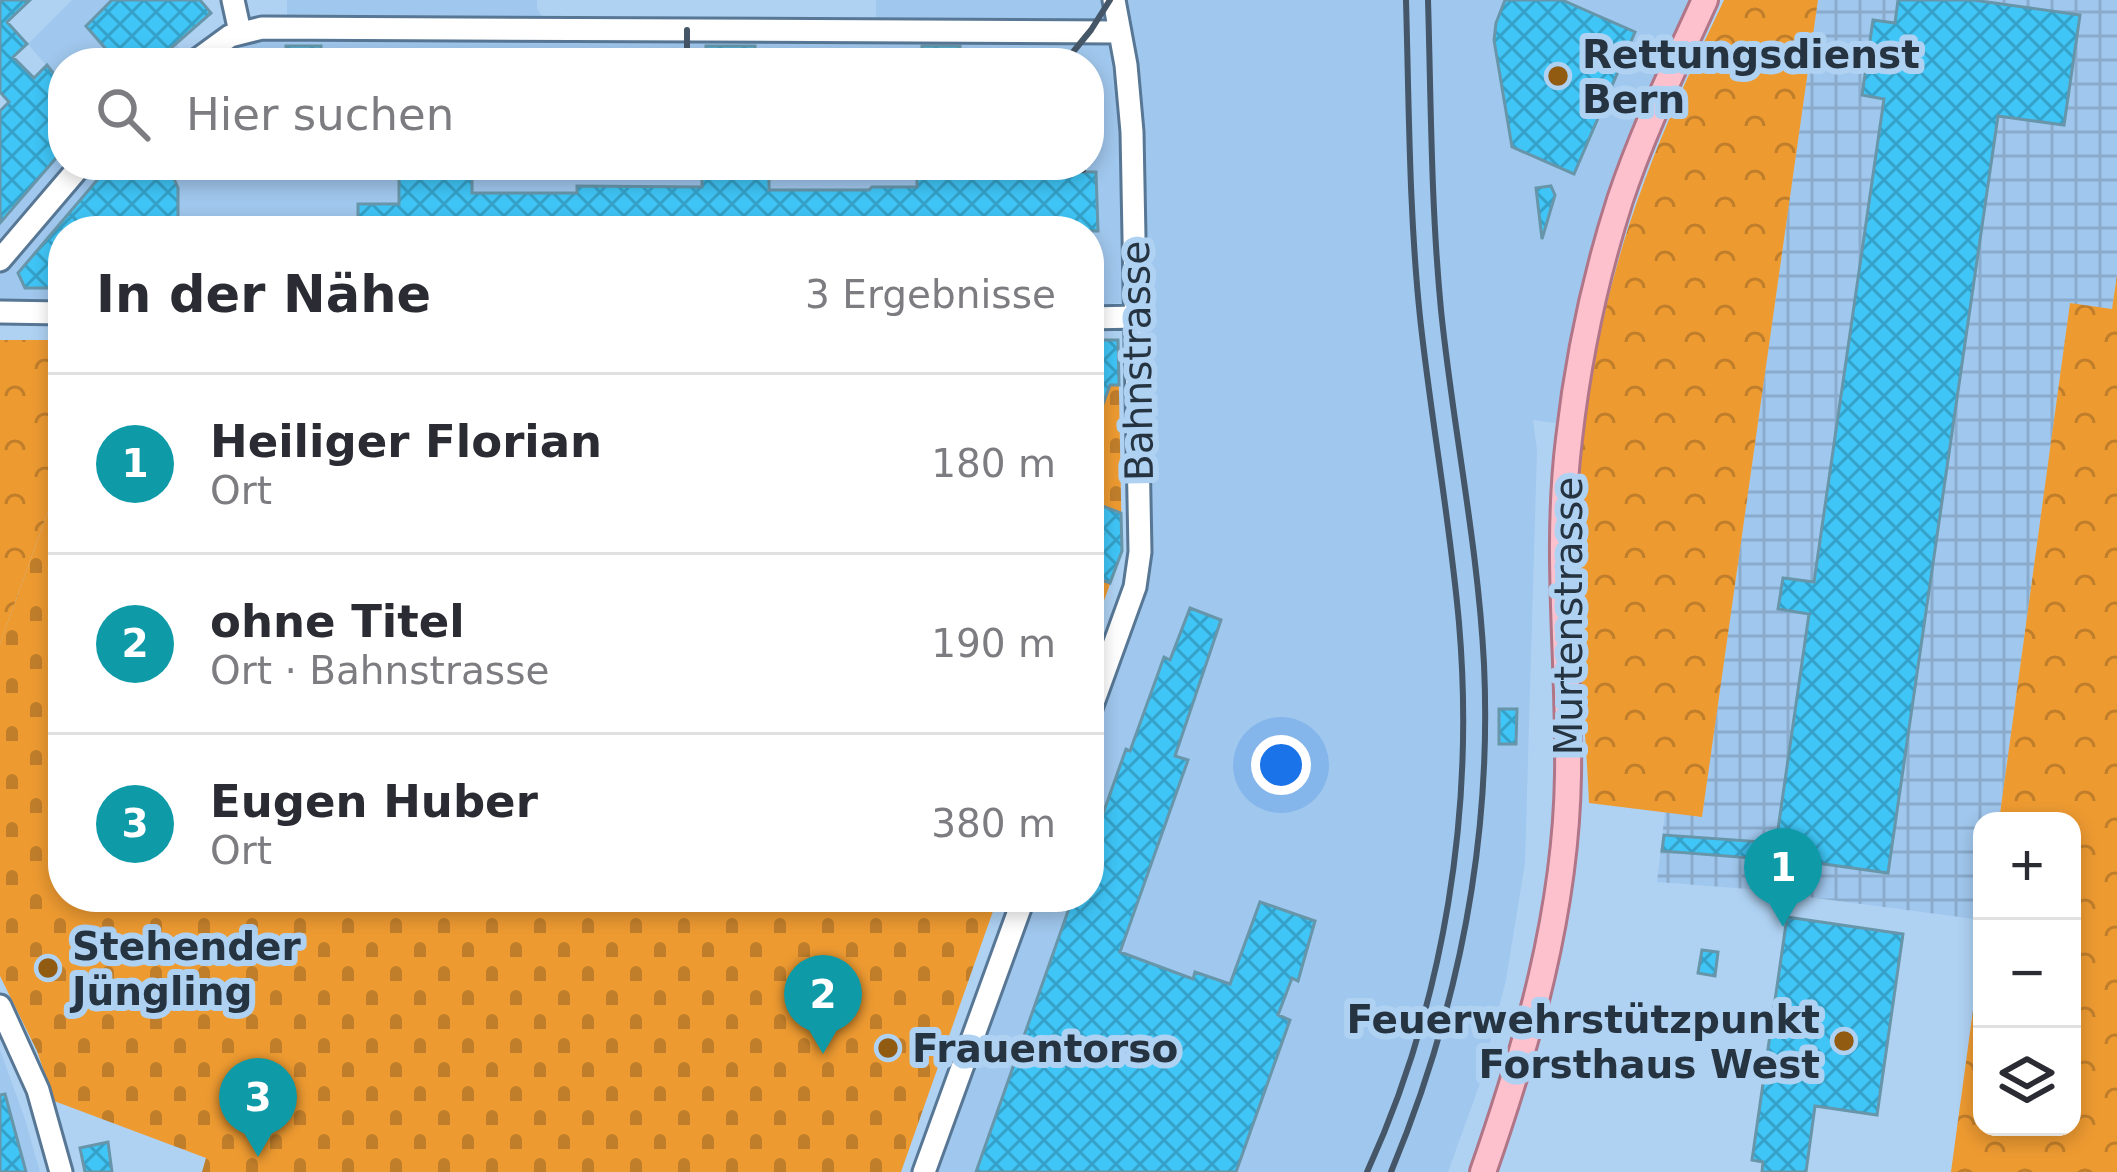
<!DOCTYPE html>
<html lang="de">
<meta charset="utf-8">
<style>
:root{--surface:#fff;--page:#f7f7f7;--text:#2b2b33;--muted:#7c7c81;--line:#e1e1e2;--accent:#ea580c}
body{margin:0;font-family:"DejaVu Sans",sans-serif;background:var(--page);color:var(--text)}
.controls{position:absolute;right:36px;bottom:36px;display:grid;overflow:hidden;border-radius:24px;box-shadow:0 6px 18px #0003}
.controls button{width:108px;height:108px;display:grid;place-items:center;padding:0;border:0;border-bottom:3px solid var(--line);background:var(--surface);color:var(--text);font:60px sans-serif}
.you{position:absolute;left:1281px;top:765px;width:42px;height:42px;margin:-30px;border:9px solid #fff;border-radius:50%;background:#1a73e8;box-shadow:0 0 0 18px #1a73e833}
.badge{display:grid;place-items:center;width:78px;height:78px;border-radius:50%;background:var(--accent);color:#fff;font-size:39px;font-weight:700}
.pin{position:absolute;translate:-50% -99px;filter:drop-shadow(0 3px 6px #0008)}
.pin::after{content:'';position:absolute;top:63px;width:42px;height:36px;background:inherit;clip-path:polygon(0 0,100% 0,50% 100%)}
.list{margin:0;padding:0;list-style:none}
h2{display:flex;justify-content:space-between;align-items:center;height:156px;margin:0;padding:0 48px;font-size:51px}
h2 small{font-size:39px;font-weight:400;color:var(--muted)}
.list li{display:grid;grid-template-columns:78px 1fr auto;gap:36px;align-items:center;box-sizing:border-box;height:180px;padding:0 48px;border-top:3px solid var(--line)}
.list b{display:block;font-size:45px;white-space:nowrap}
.list p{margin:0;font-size:39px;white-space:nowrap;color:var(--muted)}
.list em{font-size:39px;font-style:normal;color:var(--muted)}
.icon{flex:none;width:66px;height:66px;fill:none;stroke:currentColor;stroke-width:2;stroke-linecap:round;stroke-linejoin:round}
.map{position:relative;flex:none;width:2117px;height:1172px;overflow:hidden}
.search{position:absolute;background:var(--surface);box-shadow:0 6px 18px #0003;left:48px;top:48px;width:1056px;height:132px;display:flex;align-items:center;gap:30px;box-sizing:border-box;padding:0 42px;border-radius:48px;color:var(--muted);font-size:45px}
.panel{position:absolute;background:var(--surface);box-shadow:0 6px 18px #0003;left:48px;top:216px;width:1056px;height:696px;border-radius:48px}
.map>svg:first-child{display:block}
.built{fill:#a0c7ed;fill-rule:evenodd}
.industrial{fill:url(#industrial-grid)}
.forest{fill:url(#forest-crowns)}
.cemetery{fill:url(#cemetery-stones)}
.building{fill:url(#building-cross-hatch);stroke:#6796aa;stroke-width:3}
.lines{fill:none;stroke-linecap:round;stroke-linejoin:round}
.minor-casing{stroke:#577795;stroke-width:27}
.major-casing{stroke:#b07586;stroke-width:30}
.minor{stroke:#fff;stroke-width:21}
.major{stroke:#fcc1cd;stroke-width:24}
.rail{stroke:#445667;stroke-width:6}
.poi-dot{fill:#925b12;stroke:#afd2f3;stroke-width:4.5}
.labels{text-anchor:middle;stroke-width:12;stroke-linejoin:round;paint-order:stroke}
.poi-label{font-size:39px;font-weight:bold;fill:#263340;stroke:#afd2f3;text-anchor:start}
.street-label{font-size:39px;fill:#263340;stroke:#afd2f3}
</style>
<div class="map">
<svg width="2117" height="1172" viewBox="0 0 2117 1172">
<defs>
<pattern id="industrial-grid" width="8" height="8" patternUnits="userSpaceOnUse" patternTransform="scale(3)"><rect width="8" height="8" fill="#a0c7ed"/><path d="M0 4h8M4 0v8" fill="none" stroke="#8aabcc"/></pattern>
<pattern id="forest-crowns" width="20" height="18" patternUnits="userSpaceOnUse" patternTransform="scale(3)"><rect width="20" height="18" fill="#ed9a31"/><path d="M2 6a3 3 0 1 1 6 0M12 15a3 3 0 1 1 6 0" fill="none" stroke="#c07e2b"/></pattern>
<pattern id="cemetery-stones" width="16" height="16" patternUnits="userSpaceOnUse" patternTransform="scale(3)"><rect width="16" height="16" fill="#ed9a31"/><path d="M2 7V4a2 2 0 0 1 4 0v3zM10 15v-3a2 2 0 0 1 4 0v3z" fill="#c07e2b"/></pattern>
<pattern id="building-cross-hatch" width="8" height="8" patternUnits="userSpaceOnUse" patternTransform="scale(3)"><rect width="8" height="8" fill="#3fc5f6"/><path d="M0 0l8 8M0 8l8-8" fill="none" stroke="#35a1c9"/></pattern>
</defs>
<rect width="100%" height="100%" fill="#afd2f3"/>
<!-- built -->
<path class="built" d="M72,0H137L187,56L287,20V0H537V8L544,20L876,22V0H1102L1119,113L1122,303L1089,305V231H63V304H0V111L46,65L28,44ZM63,63H1089V165H63Z
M1114,0H1701L1645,122L1563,424L1533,420L1537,450L1525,863L1506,980L1479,1086L1448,1172H924L1024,897H1089V714L1135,587L1137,317Z
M0,1050L25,1119L40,1172H0Z"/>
<!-- industrial -->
<path class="industrial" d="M1818,0H2117V275L2112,309L2070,304L1999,821H1982V920L1748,889L1657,882L1665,812L1702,816Z"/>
<!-- forest -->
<path class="forest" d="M1724,0H1818L1702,817L1589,803C1585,708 1573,613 1577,518C1581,406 1604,291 1643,185C1666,122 1695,61 1724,0Z
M2117,275V1172H1951L1982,944V1127H2072V821H1999L2070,303L2112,309Z
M0,340H63V470L0,644Z"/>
<!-- cemetery -->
<path class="cemetery" d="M1089,340H1118L1122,551L1089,642Z
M63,470V897H998L901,1172H202L206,1158L54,1101L37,1051L0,976V644Z"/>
<!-- building -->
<path class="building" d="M0,0H30L7,22L27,44L13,57L34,78L47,65L63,85V150L0,223V111L9,102L0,92Z
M112,0H200L211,13L154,63H118L86,26Z
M1505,0H1562L1635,32L1574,174L1512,147L1494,40L1496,23Z
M1898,0H1973L2080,15L2064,125L1998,116L1888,873L1817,863L1662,851L1664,835L1776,843L1809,614L1778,609L1783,578L1814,582L1884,99L1862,95L1873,20L1895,23Z
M286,46H321V63H286Z
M706,46H755V63H706Z
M922,46H960V63H922Z
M110,165H168L178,188V231H63V288H25L18,273Z
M917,172H1096L1098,231H358V204H399V176H472V193H577V186L702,187V176H769V190H869L872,187H917Z
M1551,186L1555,195L1542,239L1536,188Z
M1089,340H1118L1119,385H1110L1091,437H1089Z
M1089,501L1121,513L1122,551L1110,583L1089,575L1103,534L1089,529Z
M1190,608L1221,620L1175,756L1188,760L1120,952L1193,979L1195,972L1230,984L1260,902L1315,921L1298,981L1292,978L1278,1015L1290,1020L1236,1172H976L1073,897H1089V853L1126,749L1130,751L1164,657L1170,660Z
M1499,709H1517L1516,744H1499Z
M1787,917L1903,934L1877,1115L1815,1106L1806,1172H1762L1763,1162L1752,1160Z
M1702,950L1718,952L1715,976L1698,973Z
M5,1094L22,1157L26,1172H0V1095Z
M108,1142L112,1172H85L80,1148Z"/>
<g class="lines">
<!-- minor casing -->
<g class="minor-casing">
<path id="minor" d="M233,0L240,32
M193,63L230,36L262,28L1120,32
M0,260L81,165
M0,312L63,313
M1089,318L1137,317
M1089,714L1135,587L1140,552L1132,132L1126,65L1114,0
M0,1006L38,1090L61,1172
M924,1172L1024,897"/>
</g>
<!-- major casing -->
<g class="major-casing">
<path id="major" d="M1483,1172C1528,1043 1566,912 1568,775C1570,661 1555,555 1569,439C1578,359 1595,278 1620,200C1643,131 1675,66 1705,0"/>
</g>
<!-- minor -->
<use href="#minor" class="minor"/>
<!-- major -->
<use href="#major" class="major"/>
<!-- rail -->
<path class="rail" d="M687,63V30
M1064,63L1091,30L1110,0
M204,169H674
M700,169L1083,170
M1367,1172C1445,1002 1475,808 1459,623C1450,521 1431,419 1420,317C1409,212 1409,106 1406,0
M1391,1172C1458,1011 1492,839 1484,664C1478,545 1453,428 1441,310C1431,207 1431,103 1428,0"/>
</g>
<!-- markers -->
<g class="poi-dot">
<circle cx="1558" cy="76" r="12"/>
<circle cx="48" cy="968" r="12"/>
<circle cx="1844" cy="1041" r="12"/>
<circle cx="888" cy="1048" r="12"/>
</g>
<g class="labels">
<!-- poi labels -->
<g class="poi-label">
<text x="1582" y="68">Rettungsdienst<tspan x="1582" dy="45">Bern</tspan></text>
<text x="72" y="960">Stehender<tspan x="72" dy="45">Jüngling</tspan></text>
<text x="1820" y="1033" text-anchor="end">Feuerwehrstützpunkt<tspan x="1820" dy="45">Forsthaus West</tspan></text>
<text x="912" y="1062">Frauentorso</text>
</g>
<!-- street labels -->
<g class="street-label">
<text transform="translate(1137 361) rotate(-91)" y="14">Bahnstrasse</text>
<text transform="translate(1568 616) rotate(-90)" y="14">Murtenstrasse</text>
</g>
</g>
</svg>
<div class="controls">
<button>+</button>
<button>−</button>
<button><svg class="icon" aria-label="layers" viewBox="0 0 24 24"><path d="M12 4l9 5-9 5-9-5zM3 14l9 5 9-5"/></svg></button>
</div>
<div class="you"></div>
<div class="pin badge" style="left:1783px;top:927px;background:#0f9aa8">1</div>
<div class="pin badge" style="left:823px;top:1054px;background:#0f9aa8">2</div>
<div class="pin badge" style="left:258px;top:1157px;background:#0f9aa8">3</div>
<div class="search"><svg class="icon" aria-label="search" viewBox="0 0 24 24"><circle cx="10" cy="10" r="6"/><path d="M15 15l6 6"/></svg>Hier suchen</div>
<section class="panel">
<h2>In der Nähe<small>3 Ergebnisse</small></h2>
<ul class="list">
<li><span class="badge" style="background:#0f9aa8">1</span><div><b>Heiliger Florian</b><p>Ort</p></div><em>180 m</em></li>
<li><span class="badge" style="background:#0f9aa8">2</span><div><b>ohne Titel</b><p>Ort · Bahnstrasse</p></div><em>190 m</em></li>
<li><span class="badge" style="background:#0f9aa8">3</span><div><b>Eugen Huber</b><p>Ort</p></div><em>380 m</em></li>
</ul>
</section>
</div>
